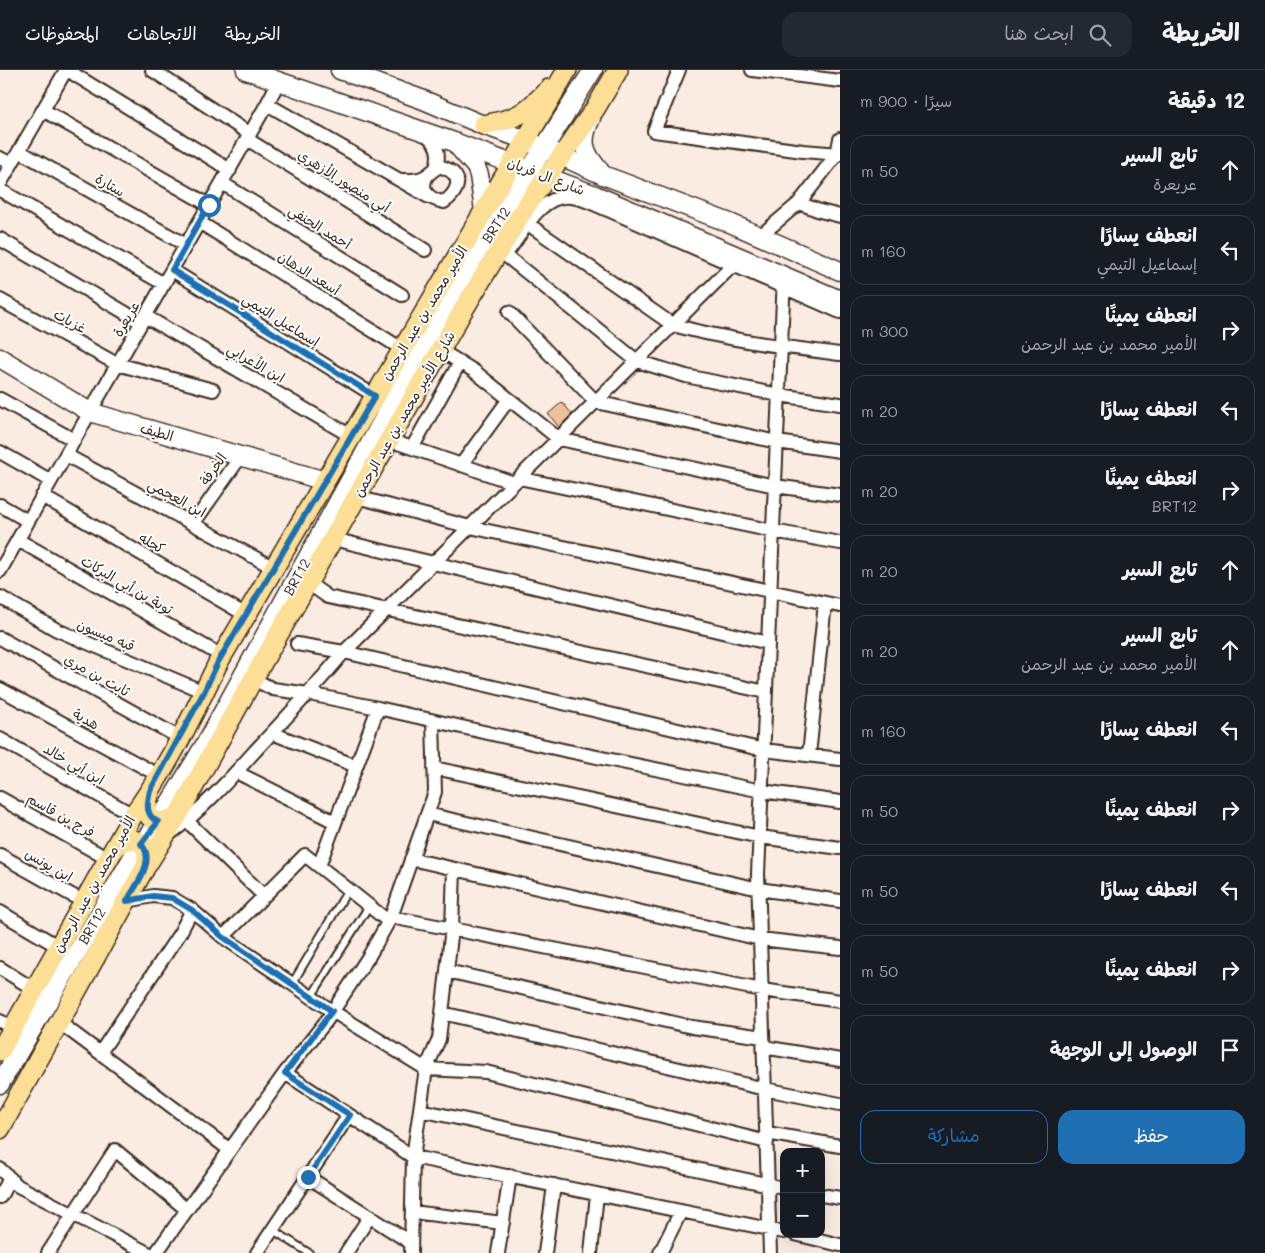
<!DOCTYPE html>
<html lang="ar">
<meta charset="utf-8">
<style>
:root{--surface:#171b24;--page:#242831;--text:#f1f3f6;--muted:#9ea1a6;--line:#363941;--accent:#1f6fb2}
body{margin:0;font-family:Mali,"Playpen Sans Arabic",sans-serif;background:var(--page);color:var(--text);direction:rtl}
.controls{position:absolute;right:15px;bottom:15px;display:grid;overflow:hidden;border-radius:10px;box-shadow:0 5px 20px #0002}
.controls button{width:45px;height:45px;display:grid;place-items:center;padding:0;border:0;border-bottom:1px solid var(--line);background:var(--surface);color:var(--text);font:25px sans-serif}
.stop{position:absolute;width:15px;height:15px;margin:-11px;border:4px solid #1f6fb2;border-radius:50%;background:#fff}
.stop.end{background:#1f6fb2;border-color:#fff;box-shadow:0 1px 5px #0008}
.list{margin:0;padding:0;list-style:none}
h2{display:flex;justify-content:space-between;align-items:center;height:65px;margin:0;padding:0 20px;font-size:21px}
h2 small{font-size:16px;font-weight:400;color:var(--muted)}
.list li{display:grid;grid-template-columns:32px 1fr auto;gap:15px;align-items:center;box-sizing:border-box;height:70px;margin:0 10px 10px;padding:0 10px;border:1px solid var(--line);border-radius:15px}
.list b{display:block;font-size:19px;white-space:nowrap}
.list p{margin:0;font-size:16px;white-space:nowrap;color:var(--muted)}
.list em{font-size:16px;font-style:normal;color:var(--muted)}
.actions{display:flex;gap:10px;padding:15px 20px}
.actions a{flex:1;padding:11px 0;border:1px solid var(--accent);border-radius:15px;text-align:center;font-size:18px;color:var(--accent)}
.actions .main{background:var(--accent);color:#fff}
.icon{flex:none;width:28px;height:28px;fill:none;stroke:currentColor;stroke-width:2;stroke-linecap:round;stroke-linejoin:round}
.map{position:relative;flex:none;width:840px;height:1183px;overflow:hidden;direction:ltr}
header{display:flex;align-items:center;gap:30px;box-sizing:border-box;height:70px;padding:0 25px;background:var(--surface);border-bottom:1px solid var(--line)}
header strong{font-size:24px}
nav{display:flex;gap:28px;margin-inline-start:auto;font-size:18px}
.search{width:350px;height:45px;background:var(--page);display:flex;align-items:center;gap:12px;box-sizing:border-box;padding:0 18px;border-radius:15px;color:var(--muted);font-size:19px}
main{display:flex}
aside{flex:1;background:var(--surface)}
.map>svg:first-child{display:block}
.building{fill:#efc09f;stroke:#3b2a1e}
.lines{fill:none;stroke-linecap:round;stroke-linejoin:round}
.lane-casing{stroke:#3b2a1e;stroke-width:10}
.street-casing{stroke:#3b2a1e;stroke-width:16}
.secondary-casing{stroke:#3b2a1e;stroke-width:21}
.primary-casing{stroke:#3b2a1e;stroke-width:22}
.lane{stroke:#fff;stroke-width:6}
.street{stroke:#fff;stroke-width:12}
.secondary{stroke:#fff;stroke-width:18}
.primary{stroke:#fcde96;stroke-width:19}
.route{stroke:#1f6fb2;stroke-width:6}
.labels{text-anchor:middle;stroke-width:4;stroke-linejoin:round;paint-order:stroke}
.street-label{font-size:14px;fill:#3b2a1e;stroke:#fff}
</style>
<header>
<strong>الخريطة</strong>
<div class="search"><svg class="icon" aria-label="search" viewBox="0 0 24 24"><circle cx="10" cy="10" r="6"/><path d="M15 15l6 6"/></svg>ابحث هنا</div>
<nav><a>الخريطة</a><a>الاتجاهات</a><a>المحفوظات</a></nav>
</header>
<main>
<aside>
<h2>12 دقيقة<small>سيرًا · 900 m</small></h2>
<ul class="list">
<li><svg class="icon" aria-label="ahead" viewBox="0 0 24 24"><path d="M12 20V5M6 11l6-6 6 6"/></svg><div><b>تابع السير</b><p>عريعرة</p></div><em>50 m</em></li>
<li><svg class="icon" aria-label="left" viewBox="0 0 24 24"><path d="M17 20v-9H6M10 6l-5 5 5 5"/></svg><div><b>انعطف يسارًا</b><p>إسماعيل التيمي</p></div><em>160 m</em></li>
<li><svg class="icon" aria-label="right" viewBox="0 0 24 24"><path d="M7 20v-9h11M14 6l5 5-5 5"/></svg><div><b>انعطف يمينًا</b><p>الأمير محمد بن عبد الرحمن</p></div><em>300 m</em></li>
<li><svg class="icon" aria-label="left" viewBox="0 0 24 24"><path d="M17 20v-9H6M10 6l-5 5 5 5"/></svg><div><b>انعطف يسارًا</b></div><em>20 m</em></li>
<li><svg class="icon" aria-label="right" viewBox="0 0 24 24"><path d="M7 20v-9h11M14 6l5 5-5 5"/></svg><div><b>انعطف يمينًا</b><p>BRT12</p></div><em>20 m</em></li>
<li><svg class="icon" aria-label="ahead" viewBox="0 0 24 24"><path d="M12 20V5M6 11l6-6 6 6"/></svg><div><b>تابع السير</b></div><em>20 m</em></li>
<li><svg class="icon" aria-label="ahead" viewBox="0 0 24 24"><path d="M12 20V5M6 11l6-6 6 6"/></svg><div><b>تابع السير</b><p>الأمير محمد بن عبد الرحمن</p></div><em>20 m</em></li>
<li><svg class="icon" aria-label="left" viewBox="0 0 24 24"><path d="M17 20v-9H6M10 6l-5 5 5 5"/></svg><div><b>انعطف يسارًا</b></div><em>160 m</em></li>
<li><svg class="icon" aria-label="right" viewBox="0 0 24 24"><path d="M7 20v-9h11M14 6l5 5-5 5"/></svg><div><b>انعطف يمينًا</b></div><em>50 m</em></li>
<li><svg class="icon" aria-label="left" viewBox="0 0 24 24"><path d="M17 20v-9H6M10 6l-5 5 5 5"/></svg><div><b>انعطف يسارًا</b></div><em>50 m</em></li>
<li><svg class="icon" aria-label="right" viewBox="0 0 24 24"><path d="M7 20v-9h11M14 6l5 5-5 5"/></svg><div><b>انعطف يمينًا</b></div><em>50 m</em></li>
<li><svg class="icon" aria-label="arrive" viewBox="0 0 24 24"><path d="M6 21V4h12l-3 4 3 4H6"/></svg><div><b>الوصول إلى الوجهة</b></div></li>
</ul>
<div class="actions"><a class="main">حفظ</a><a>مشاركة</a></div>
</aside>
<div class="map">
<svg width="840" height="1183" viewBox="0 0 840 1183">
<rect width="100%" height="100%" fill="#faece2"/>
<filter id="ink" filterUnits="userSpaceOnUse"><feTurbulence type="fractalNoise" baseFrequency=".02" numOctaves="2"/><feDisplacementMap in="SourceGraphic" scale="10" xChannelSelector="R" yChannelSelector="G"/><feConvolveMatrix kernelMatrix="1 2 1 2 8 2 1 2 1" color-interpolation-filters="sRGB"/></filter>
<g filter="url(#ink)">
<!-- building -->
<path class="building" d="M562,332L572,344L559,357L548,344Z"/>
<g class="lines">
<!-- lane casing -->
<g class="lane-casing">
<path id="lane" d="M292,914L348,820
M311,927L369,836
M273,1160L309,1183"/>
</g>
<!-- street casing -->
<g class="street-casing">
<path id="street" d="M67,0L230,100
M152,0L250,64
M679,0L654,61L803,81L840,84
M752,0L840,11
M267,34L429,127
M43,40L209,135
M424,64C438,71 440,85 436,98
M247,69L425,180
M19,81L186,175
M0,88L11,94
M400,110C408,110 417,111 424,107C430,105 434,97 441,97C444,97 446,99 449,100C464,109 456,124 444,132C431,130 418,121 427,106
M222,113L402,225
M0,114L66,0
M0,120L164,214
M799,133L820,141L840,146
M199,152L402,279
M528,154L673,255C727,270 784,277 840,284
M760,166L799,133L837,84L840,69
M0,169L141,252
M509,180C524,160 542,123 571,127C584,128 597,136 608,140L840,242
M505,185L637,291L686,306L779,325L840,334
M172,200L375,326
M0,230L117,294L213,320
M509,242L596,332L777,372L840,381
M145,246L351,366
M440,280L474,301L559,369L775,416L840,425
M0,329L74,370
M389,370L514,413
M412,378L460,292
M0,382L51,411
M66,385L274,498
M461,395L509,329
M519,408L773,461L840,473
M42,426L246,545
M357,427L470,457L840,536
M0,435L28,451
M193,454L241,386
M333,469L768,573
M18,470L222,586
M0,501L90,342L267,34L279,11
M308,513L328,527L766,622
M0,527L57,560L204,622
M0,568L180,668
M297,574L344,582L764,680L840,689
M253,609L273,619L309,624L378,638L563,680L762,721L840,732
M0,619L158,705
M272,663L356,696
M0,669L133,745
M809,685L825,533
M434,698L588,730L760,767L840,778
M236,702L335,752
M0,728L108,789
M427,744L759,819L840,831
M187,751L264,826
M171,763C202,740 229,710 255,681C286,648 316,616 344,582L741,187
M0,785L84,832
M411,789L760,869L840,878
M319,796L378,638
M127,831L153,826L172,828L192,840L223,867L332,941L426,999L486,1002L767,1072
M0,842L59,877
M391,847L762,920L840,931
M223,867L305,785L388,851
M0,898L35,920
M447,901L692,957L763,967
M442,943L765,1019L840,1034
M0,951L13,958
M60,953L230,1080
M764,977L840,990
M100,983L180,863L192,840
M285,1003L413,1087L784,1162
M420,1040L784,1118
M767,1063L840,1076
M0,1099L18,1116L148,1183
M308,1107L411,1173
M821,1125L840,1128
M0,1127L10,1108
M412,1142L503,1153
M795,1164L840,1175
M48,1183L115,1080L187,1140
M156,1183L285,1003L327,950L369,886L391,847L435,722L433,651
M257,1183L349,1045
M346,1183L370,1146
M411,1183L413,1087L426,999L439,969L452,858L454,799
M498,1183L510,1106
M545,1183L554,1115
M591,1183L597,1124
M660,1183L681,1141
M770,1183L758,804L784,206"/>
</g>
<!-- secondary casing -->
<g class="secondary-casing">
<path id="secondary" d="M246,0L454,72L595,125L840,230
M340,0L421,29L483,55L526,70L603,105L730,153L840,201
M591,48C580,71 583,82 600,101
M456,74L476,97L479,105L484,141
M0,288L90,342L325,411
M0,1014L135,783L158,752L206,673L453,222L593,0"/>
</g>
<!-- primary casing -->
<g class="primary-casing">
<path id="primary" d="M483,55C518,49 524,44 549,19
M150,721C149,726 147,732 147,737C147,756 167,753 178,745
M113,781C125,764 148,767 147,788C147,793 145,796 144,800
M0,981L133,745C167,699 193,645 218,593L567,0
M0,1059L143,801L178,745L253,609L462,242L524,139L595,39L618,0"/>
</g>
<!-- lane -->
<use href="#lane" class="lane"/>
<!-- street -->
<use href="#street" class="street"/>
<!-- secondary -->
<use href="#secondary" class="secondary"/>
<!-- primary -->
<use href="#primary" class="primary"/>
</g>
</g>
<g class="lines" filter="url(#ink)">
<!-- route -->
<path class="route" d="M209,135L172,200L375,326L218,592L204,622L150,721C147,734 145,745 158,752L141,774C157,790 135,816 127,831L153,826L172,828L192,840L223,867L332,941L285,1003L350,1045L308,1107"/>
</g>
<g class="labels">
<!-- street labels -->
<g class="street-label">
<text transform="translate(546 106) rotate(21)" y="5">شارع ال فريان</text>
<text transform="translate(344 111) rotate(32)" y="5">أبي منصور الأزهري</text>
<text transform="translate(110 115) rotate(30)" y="5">ستارة</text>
<text transform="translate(496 155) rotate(-57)" y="5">BRT12</text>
<text transform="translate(320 157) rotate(32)" y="5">أحمد الحنفي</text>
<text transform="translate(309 203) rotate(32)" y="5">أسعد الدهان</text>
<text transform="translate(424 243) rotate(-59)" y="5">الأمير محمد بن عبد الرحمن</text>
<text transform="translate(126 249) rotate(-60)" y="5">عريعرة</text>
<text transform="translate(281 250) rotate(32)" y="5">إسماعيل التيمي</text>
<text transform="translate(70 251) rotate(29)" y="5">غزيات</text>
<text transform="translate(256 293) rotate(30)" y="5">ابن الأعرابي</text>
<text transform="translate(404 344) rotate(-60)" y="5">شارع الأمير محمد بن عبد الرحمن</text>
<text transform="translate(157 362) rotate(16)" y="5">الطيف</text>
<text transform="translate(213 399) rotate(-55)" y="5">الخرفة</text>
<text transform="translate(177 428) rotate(29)" y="5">ابن العجمي</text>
<text transform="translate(152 473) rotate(30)" y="5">كحله</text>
<text transform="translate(297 507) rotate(-61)" y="5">BRT12</text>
<text transform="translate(127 515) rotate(30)" y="5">توبة بن أبي البركات</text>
<text transform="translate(106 565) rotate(23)" y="5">قبه ميسون</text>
<text transform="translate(97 605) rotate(29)" y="5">ثابت بن مري</text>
<text transform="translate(86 649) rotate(29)" y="5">هدية</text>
<text transform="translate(74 694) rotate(30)" y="5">ابن أبي خالد</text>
<text transform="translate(61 745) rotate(29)" y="5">فرج بن قاسم</text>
<text transform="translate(49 795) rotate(30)" y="5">ابن يونس</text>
<text transform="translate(94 814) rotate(-61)" y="5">الأمير محمد بن عبد الرحمن</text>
<text transform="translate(92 856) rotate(-60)" y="5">BRT12</text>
</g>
</g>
</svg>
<div class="controls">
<button>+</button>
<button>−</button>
</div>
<div class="stop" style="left:209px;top:135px"></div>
<div class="stop end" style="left:308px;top:1107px"></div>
</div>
</main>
